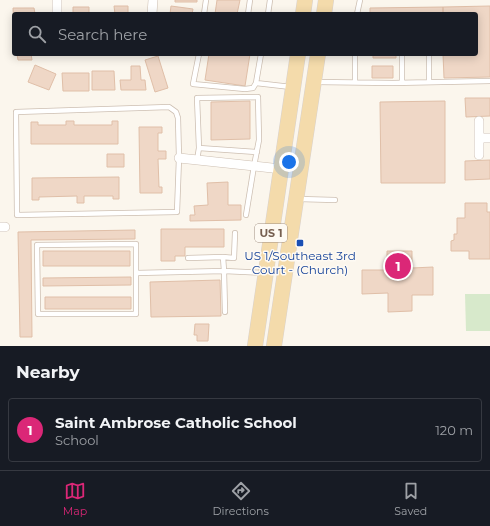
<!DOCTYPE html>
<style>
:root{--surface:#171b24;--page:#20242c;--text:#f1f3f6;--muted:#9ea1a6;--line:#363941;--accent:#db2777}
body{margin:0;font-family:Montserrat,sans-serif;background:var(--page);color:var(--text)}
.you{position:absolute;left:289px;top:162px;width:14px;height:14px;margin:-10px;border:3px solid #fff;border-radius:50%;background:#1a73e8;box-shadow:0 0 0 6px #1a73e833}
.badge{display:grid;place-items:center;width:26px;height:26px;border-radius:50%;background:var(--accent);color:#fff;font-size:13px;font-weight:700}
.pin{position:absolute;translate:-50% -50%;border:2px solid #fff;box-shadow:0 1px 4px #0006}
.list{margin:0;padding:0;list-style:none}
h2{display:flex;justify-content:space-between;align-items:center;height:52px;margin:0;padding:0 16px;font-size:17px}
h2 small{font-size:13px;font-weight:400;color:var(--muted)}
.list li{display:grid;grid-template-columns:26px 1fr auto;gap:12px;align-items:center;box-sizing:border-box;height:64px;margin:0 8px 8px;padding:0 8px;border:1px solid var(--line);border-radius:4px}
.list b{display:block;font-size:15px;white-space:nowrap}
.list p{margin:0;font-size:13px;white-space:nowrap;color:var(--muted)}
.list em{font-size:13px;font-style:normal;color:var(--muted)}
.icon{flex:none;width:22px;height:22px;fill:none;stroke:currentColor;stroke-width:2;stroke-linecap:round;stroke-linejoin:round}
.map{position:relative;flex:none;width:490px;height:346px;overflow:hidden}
.search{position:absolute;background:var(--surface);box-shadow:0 2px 10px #0003;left:12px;right:12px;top:12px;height:44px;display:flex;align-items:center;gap:10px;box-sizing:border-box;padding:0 14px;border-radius:4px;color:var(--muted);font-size:15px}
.sheet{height:124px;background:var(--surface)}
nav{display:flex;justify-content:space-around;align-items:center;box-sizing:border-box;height:56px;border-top:1px solid var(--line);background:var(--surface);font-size:11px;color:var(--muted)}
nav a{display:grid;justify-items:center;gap:2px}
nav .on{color:var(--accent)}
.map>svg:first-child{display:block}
.green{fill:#d7e9cb}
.building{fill:#efd7c6;stroke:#e0bfa8}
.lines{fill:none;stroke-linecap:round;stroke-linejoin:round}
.service-casing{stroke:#cdbfb2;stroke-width:6}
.minor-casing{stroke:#cdbfb2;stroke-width:10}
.primary-casing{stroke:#d9d2ce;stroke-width:16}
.service{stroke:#fff;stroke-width:4.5}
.minor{stroke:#fff;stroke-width:9}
.primary{stroke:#f4dbab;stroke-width:15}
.transit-dot{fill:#1a4fb4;stroke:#fefaf3;stroke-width:1.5}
.labels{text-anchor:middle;stroke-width:3;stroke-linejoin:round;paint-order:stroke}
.shield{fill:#fefaf3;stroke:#9f8e81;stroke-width:1}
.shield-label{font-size:11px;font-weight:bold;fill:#765f50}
.transit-label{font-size:12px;fill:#164399;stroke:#fefaf3}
</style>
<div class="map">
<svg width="490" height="346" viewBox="0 0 490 346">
<rect width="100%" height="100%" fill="#fbf6ed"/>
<!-- green -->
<path class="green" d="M465,294H490V331H466Z"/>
<!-- building -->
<path class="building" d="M175,0H197V2H175Z
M217,0H240L237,14H215Z
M114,6H128V14H115Z
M171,6L193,9L192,14H170Z
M490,6V77L444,78L443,54H476V14H443V7Z
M73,7H89V14H73Z
M443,7V14H370V8Z
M13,8H34L35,14H14V30Z
M17,54H31L32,60H18Z
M209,54H250L245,86L205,80Z
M373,54H396V58H373Z
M158,56L168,88L155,92L145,60Z
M35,65L56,74L49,90L28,82Z
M131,66H140L141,80H145L146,90H121L120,80H131Z
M372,66H393V78H372Z
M92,71H114L115,90H92Z
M62,73H89V91H63Z
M465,98H490V116L466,117Z
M250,101V139L211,140V102Z
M445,101V183H381L380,102Z
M66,121H74V125H112V121H118V144H31V122H38V125H66Z
M139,127H162V133H158V151H166V159H158L159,187H162V193H140Z
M107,154H124V167H107Z
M490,160V179L465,180V161Z
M119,177V199H113V196H84V203H77V196L39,197V200H32V178Z
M228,182V205H241V220L190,221V215H195L194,206L208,205L207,183Z
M465,203H487V212H490V259H469V251H451V241L454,240V234H457V218H465Z
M161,229H224V247H185V256H175V261H161Z
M135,230V239L31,240L32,337H20L18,232Z
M43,251H130V266H43Z
M387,251H412V268L433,267V295H412V311L388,312V293L362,294V270H387Z
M131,277V285L43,286V278Z
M220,280L221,316L151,317L150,282Z
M45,297H131V309H45Z
M195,324H209L208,341H197V335H194Z"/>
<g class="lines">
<!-- service casing -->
<g class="service-casing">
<path id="service" d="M204,14L206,0
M248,14L250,0
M268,14L270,0
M357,14L360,0
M199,54L193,84L245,89L253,88L256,83
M261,54L256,83L291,87
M355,54V82
M429,54V82
M316,82L393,83L490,81
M402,83V54
M169,107L176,112L178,118L179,158L177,212L17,215L16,112Z
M199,148L257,152
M197,160L199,148L197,98L258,97L259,140L254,166L246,215
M299,199L335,200
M223,257L234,258L235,233
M136,273V244L37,245L38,314H136V273L224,271L223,257L188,258
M225,312L224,271L264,273"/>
</g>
<!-- minor casing -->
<g class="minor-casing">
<path id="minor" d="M57,0V14
M152,14L153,0
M479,121V155
M479,138H490
M179,158L281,169
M0,227H5"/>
</g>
<!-- primary casing -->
<g class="primary-casing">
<path id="primary" d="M303,14L305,0
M324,14L326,0
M255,346L298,54
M274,346L318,54"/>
</g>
<!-- service -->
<use href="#service" class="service"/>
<!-- minor -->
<use href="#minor" class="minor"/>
<!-- primary -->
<use href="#primary" class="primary"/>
</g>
<!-- markers -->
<rect class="transit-dot" x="296" y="239" width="8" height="8" rx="2"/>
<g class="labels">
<!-- shield labels -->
<rect class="shield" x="255" y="224" width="32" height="18" rx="3"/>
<g class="shield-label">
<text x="271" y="237">US 1</text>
</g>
<!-- transit labels -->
<g class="transit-label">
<text x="300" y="260">US 1/Southeast 3rd<tspan x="300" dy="14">Court - (Church)</tspan></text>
</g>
</g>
</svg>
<div class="you"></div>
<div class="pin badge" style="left:398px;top:266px">1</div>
<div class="search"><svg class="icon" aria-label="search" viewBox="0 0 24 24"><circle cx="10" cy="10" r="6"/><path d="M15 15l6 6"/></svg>Search here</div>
</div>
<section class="sheet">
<h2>Nearby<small></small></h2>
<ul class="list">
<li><span class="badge">1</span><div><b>Saint Ambrose Catholic School</b><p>School</p></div><em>120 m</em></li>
</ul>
</section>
<nav>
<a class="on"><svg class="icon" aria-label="map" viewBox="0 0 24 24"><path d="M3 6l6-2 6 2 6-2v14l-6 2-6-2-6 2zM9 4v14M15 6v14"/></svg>Map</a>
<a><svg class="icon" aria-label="directions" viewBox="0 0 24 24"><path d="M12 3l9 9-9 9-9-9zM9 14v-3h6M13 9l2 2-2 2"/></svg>Directions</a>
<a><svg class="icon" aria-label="saved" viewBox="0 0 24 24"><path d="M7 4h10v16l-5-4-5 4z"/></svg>Saved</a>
</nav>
